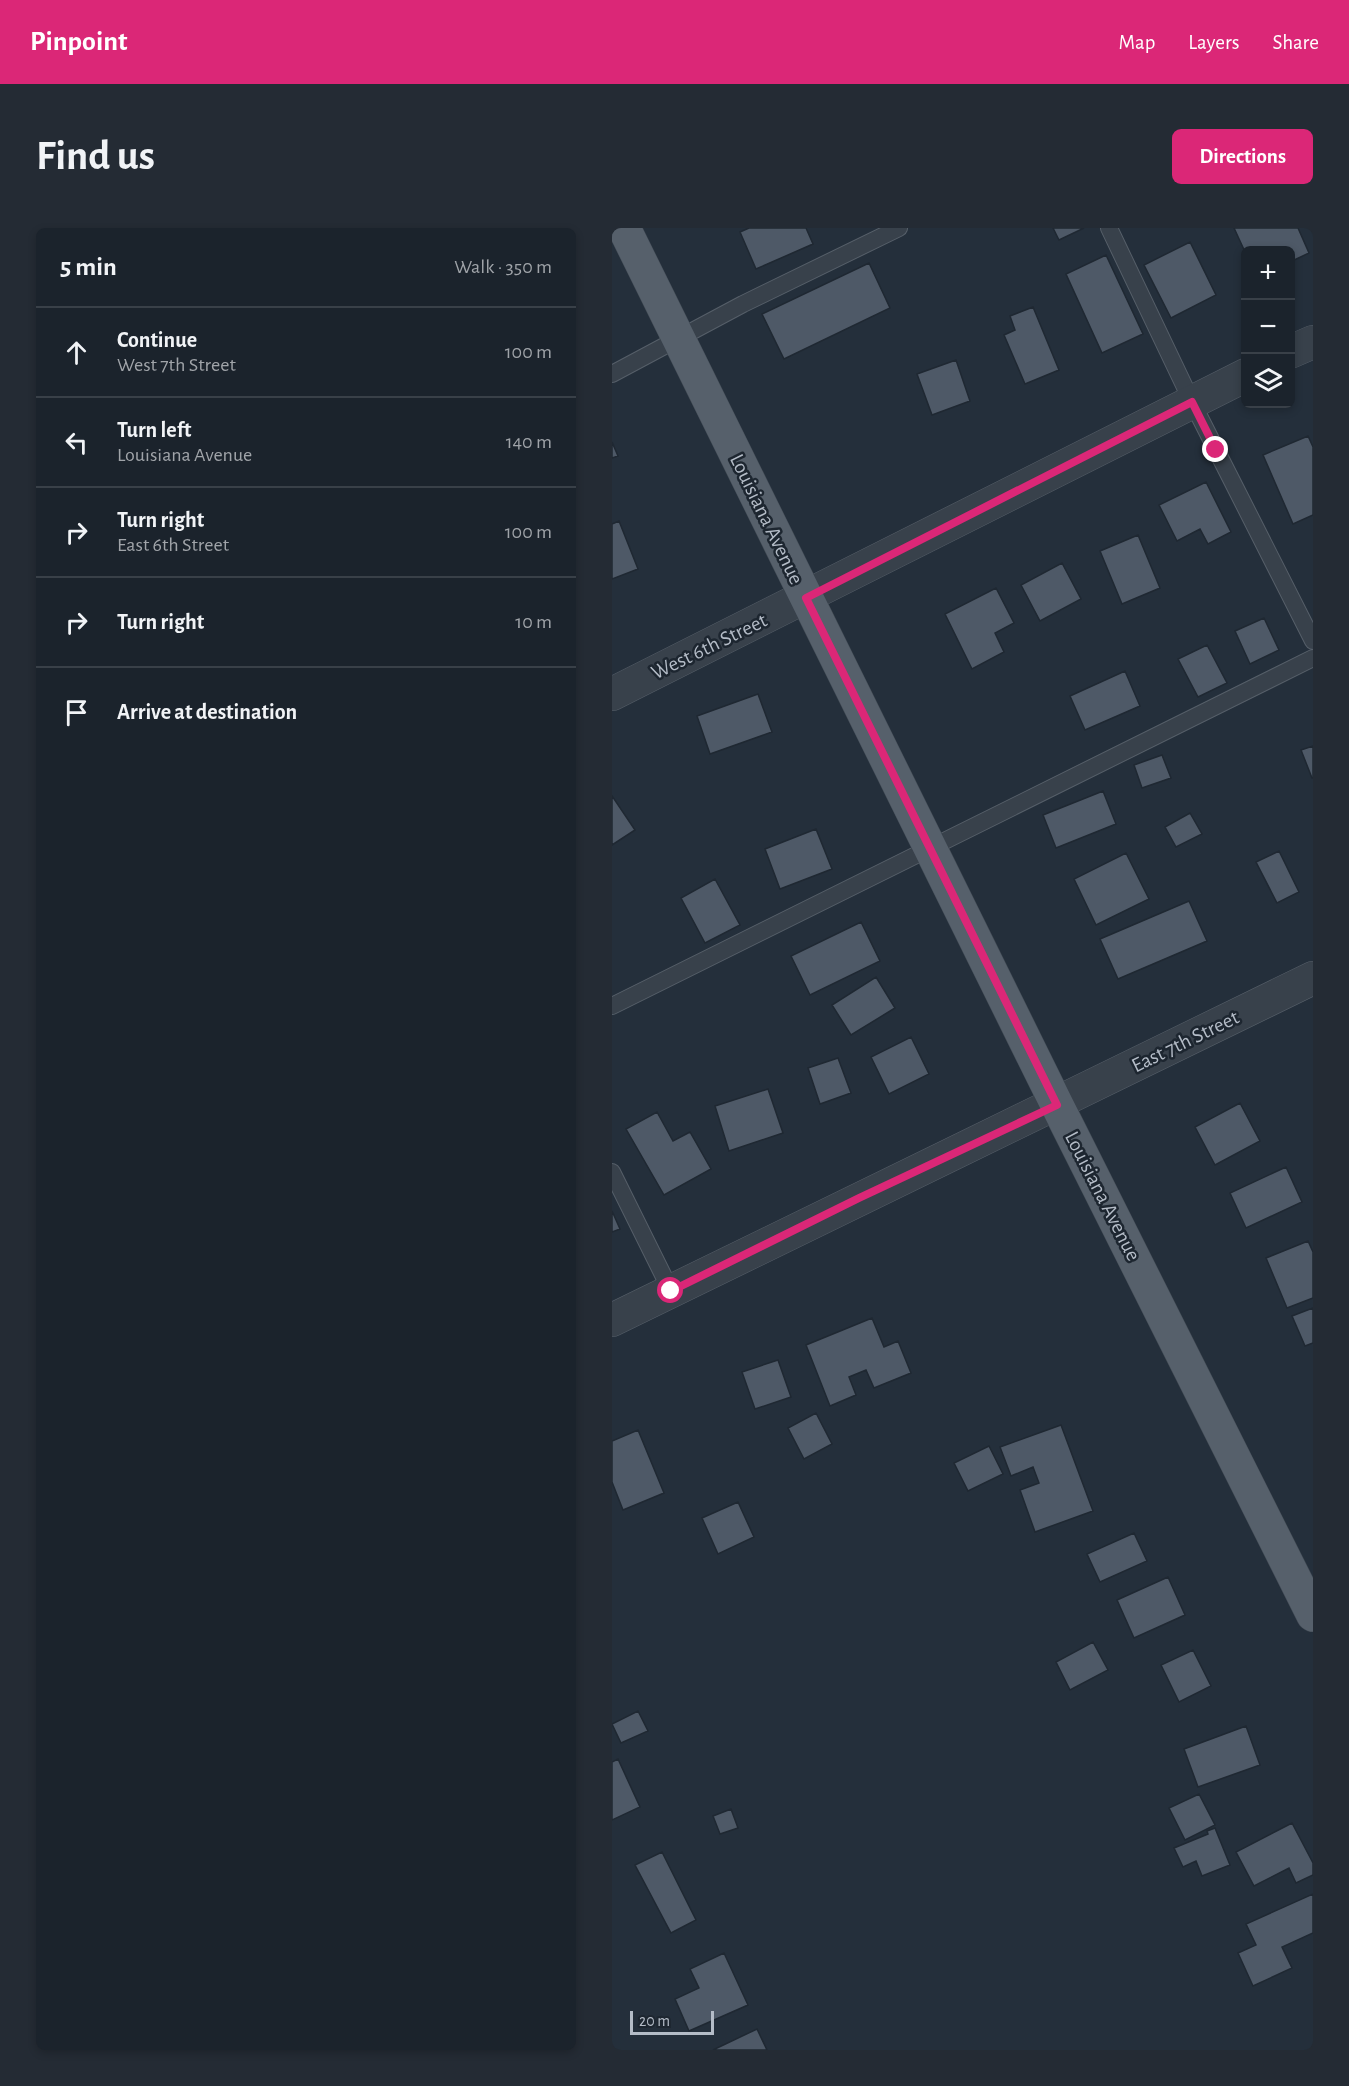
<!DOCTYPE html>
<meta charset="utf-8">
<style>
:root{--surface:#1b232c;--page:#242b34;--text:#f1f3f6;--muted:#a0a4a9;--line:#394048;--accent:#db2777}
body{margin:0;font-family:"Alegreya Sans",sans-serif;background:var(--page);color:var(--text)}
.controls{position:absolute;right:18px;top:18px;display:grid;overflow:hidden;border-radius:9px;box-shadow:0 3px 9px #0003}
.controls button{width:54px;height:54px;display:grid;place-items:center;padding:0;border:0;border-bottom:2px solid var(--line);background:var(--surface);color:var(--text);font:30px sans-serif}
.scale{position:absolute;left:18px;bottom:15px;width:84px;box-sizing:border-box;padding-left:6px;border:3px solid #b4bcc7;border-top:0;font-size:16px;line-height:21px;white-space:nowrap;color:#b4bcc7;-webkit-text-stroke:4px #1d2630;paint-order:stroke}
.stop{position:absolute;width:18px;height:18px;margin:-14px;border:4px solid #db2777;border-radius:50%;background:#fff}
.stop.end{background:#db2777;border-color:#fff;box-shadow:0 2px 6px #0008}
.list{margin:0;padding:0;list-style:none}
h2{display:flex;justify-content:space-between;align-items:center;height:78px;margin:0;padding:0 24px;font-size:26px}
h2 small{font-size:20px;font-weight:400;color:var(--muted)}
.list li{display:grid;grid-template-columns:39px 1fr auto;gap:18px;align-items:center;box-sizing:border-box;height:90px;padding:0 24px;border-top:2px solid var(--line)}
.list b{display:block;font-size:22px;white-space:nowrap}
.list p{margin:0;font-size:20px;white-space:nowrap;color:var(--muted)}
.list em{font-size:20px;font-style:normal;color:var(--muted)}
.icon{flex:none;width:33px;height:33px;fill:none;stroke:currentColor;stroke-width:2;stroke-linecap:round;stroke-linejoin:round}
.map{position:relative;flex:none;width:701px;height:1822px;overflow:hidden;border-radius:9px}
header{display:flex;align-items:center;gap:36px;box-sizing:border-box;height:84px;padding:0 30px;background:var(--accent);color:#fff}
header strong{font-size:28px}
nav{display:flex;gap:33px;margin-inline-start:auto;font-size:21px}
.intro{display:flex;align-items:center;justify-content:space-between;box-sizing:border-box;height:144px;padding:0 36px}
h1{margin:0;font-size:42px}
.button{padding:15px 27px;border-radius:9px;background:var(--accent);color:#fff;font-size:21px;font-weight:700}
main{display:flex;gap:36px;padding:0 36px}
aside{flex:1;background:var(--surface);border-radius:9px;box-shadow:0 3px 9px #0003}
.map>svg:first-child{display:block}
.building{fill:#4e5967;stroke:#1f2832;stroke-width:1.5}
.lines{fill:none;stroke-linecap:round;stroke-linejoin:round}
.lane-casing{stroke:#565f69;stroke-width:18}
.street-casing{stroke:#565f69;stroke-width:34}
.primary-casing{stroke:#414a54;stroke-width:34}
.lane{stroke:#38414b;stroke-width:16}
.street{stroke:#38414b;stroke-width:33}
.primary{stroke:#56606b;stroke-width:33}
.route{stroke:#db2777;stroke-width:8}
.labels{text-anchor:middle;stroke-width:5;stroke-linejoin:round;paint-order:stroke}
.street-label{font-size:21px;fill:#b4bcc7;stroke:#1d2630}
</style>
<header>
<strong>Pinpoint</strong>
<nav><a>Map</a><a>Layers</a><a>Share</a></nav>
</header>
<div class="intro"><h1>Find us</h1><a class="button">Directions</a></div>
<main>
<aside>
<h2>5 min<small>Walk · 350 m</small></h2>
<ul class="list">
<li><svg class="icon" aria-label="ahead" viewBox="0 0 24 24"><path d="M12 20V5M6 11l6-6 6 6"/></svg><div><b>Continue</b><p>West 7th Street</p></div><em>100 m</em></li>
<li><svg class="icon" aria-label="left" viewBox="0 0 24 24"><path d="M17 20v-9H6M10 6l-5 5 5 5"/></svg><div><b>Turn left</b><p>Louisiana Avenue</p></div><em>140 m</em></li>
<li><svg class="icon" aria-label="right" viewBox="0 0 24 24"><path d="M7 20v-9h11M14 6l5 5-5 5"/></svg><div><b>Turn right</b><p>East 6th Street</p></div><em>100 m</em></li>
<li><svg class="icon" aria-label="right" viewBox="0 0 24 24"><path d="M7 20v-9h11M14 6l5 5-5 5"/></svg><div><b>Turn right</b></div><em>10 m</em></li>
<li><svg class="icon" aria-label="arrive" viewBox="0 0 24 24"><path d="M6 21V4h12l-3 4 3 4H6"/></svg><div><b>Arrive at destination</b></div></li>
</ul>
</aside>
<div class="map">
<svg width="701" height="1822" viewBox="0 0 701 1822">
<rect width="100%" height="100%" fill="#242f3b"/>
<!-- building -->
<path class="building" d="M137,0H194L201,16L144,41L128,4Z
M441,0H472L447,12Z
M622,0H686L697,25L678,34V22H634V26Z
M578,14L604,67L559,90L532,37Z
M494,27L531,106L490,125L454,46Z
M257,35L278,80L172,131L150,86Z
M421,79L447,142L413,156L392,107L403,102L398,88Z
M344,132L358,173L320,187L305,146Z
M696,208L701,219V287L681,296L651,227Z
M0,214L6,228L0,230Z
M594,254L619,304L596,316L588,301L565,313L547,277Z
M7,293L26,341L0,351V296Z
M526,307L548,360L510,376L488,323Z
M450,335L469,371L428,393L409,357Z
M384,360L402,395L383,405L392,424L360,441L333,386Z
M652,390L667,422L638,436L623,403Z
M595,417L615,455L586,469L566,431Z
M513,443L528,478L473,502L458,468Z
M146,466L160,504L98,526L85,488Z
M701,518V550H700L689,522Z
M550,527L559,550L530,560L522,537Z
M491,563L504,596L444,620L431,587Z
M0,568L23,602L0,617Z
M578,585L590,606L564,619L553,599Z
M204,601L220,641L168,661L153,621Z
M667,623L687,664L665,675L644,634Z
M514,625L537,671L484,697L462,651Z
M103,651L128,697L93,715L69,670Z
M577,673L595,713L506,751L488,711Z
M249,694L268,733L198,767L179,728Z
M264,749L283,780L239,807L220,777Z
M299,809L317,846L277,866L259,829Z
M226,830L239,865L208,876L196,840Z
M156,861L171,905L117,923L103,878Z
M628,875L648,913L603,937L583,899Z
M45,884L61,913L78,904L99,941L52,967L14,901Z
M674,939L690,974L634,1000L618,965Z
M0,983L8,1001L0,1004Z
M696,1013L701,1024V1070L675,1080L654,1030Z
M701,1080V1115L693,1118L680,1088Z
M260,1090L272,1119L286,1113L299,1145L262,1160L254,1142L237,1149L244,1167L218,1178L194,1117Z
M166,1132L179,1169L143,1181L130,1144Z
M204,1185L220,1216L192,1231L176,1200Z
M449,1197L481,1283L423,1304L408,1262L427,1255L421,1239L399,1248L388,1219Z
M26,1202L52,1265L11,1282L0,1254V1213Z
M377,1218L391,1246L356,1263L342,1235Z
M126,1274L142,1309L106,1326L90,1290Z
M522,1305L535,1333L488,1354L475,1326Z
M556,1349L573,1387L522,1410L505,1372Z
M481,1414L496,1442L458,1462L444,1434Z
M581,1422L599,1458L567,1474L549,1437Z
M26,1483L36,1503L9,1515L0,1496Z
M634,1498L648,1537L586,1559L572,1521Z
M6,1531L28,1579L0,1592V1534Z
M587,1566L603,1597L573,1612L557,1580Z
M119,1581L126,1600L108,1606L101,1588Z
M680,1595L701,1635V1647L684,1655L677,1640L642,1658L624,1624Z
M603,1600L618,1637L590,1648L584,1633L571,1639L562,1620L596,1606L595,1603Z
M50,1624L84,1692L59,1705L23,1637Z
M701,1666V1705L670,1719L680,1740L641,1758L626,1725L644,1717L634,1696Z
M112,1725L136,1777L77,1803L63,1771L87,1760L78,1741Z
M145,1801L155,1822H101Z"/>
<g class="lines">
<!-- lane casing -->
<g class="lane-casing">
<path id="lane" d="M497,0L580,174L701,413
M0,146L131,76L287,0
M0,778L701,430
M0,944L59,1063"/>
</g>
<!-- street casing -->
<g class="street-casing">
<path id="street" d="M678,124L701,114
M0,466L634,147
M0,1092C233,977 468,865 701,750"/>
</g>
<!-- primary casing -->
<g class="primary-casing">
<path id="primary" d="M12,0L445,877L701,1387"/>
</g>
<!-- lane -->
<use href="#lane" class="lane"/>
<!-- street -->
<use href="#street" class="street"/>
<!-- primary -->
<use href="#primary" class="primary"/>
</g>
<g class="lines">
<!-- route -->
<path class="route" d="M59,1063L247,970L445,877L194,370L580,174L604,222"/>
</g>
<g class="labels">
<!-- street labels -->
<g class="street-label">
<text transform="translate(155 291) rotate(64)" y="7">Louisiana Avenue</text>
<text transform="translate(97 418) rotate(-26)" y="7">West 6th Street</text>
<text transform="translate(573 813) rotate(-26)" y="7">East 7th Street</text>
<text transform="translate(491 968) rotate(63)" y="7">Louisiana Avenue</text>
</g>
</g>
</svg>
<div class="controls">
<button>+</button>
<button>−</button>
<button><svg class="icon" aria-label="layers" viewBox="0 0 24 24"><path d="M12 4l9 5-9 5-9-5zM3 14l9 5 9-5"/></svg></button>
</div>
<div class="scale">20 m</div>
<div class="stop" style="left:59px;top:1063px"></div>
<div class="stop end" style="left:604px;top:222px"></div>
</div>
</main>
